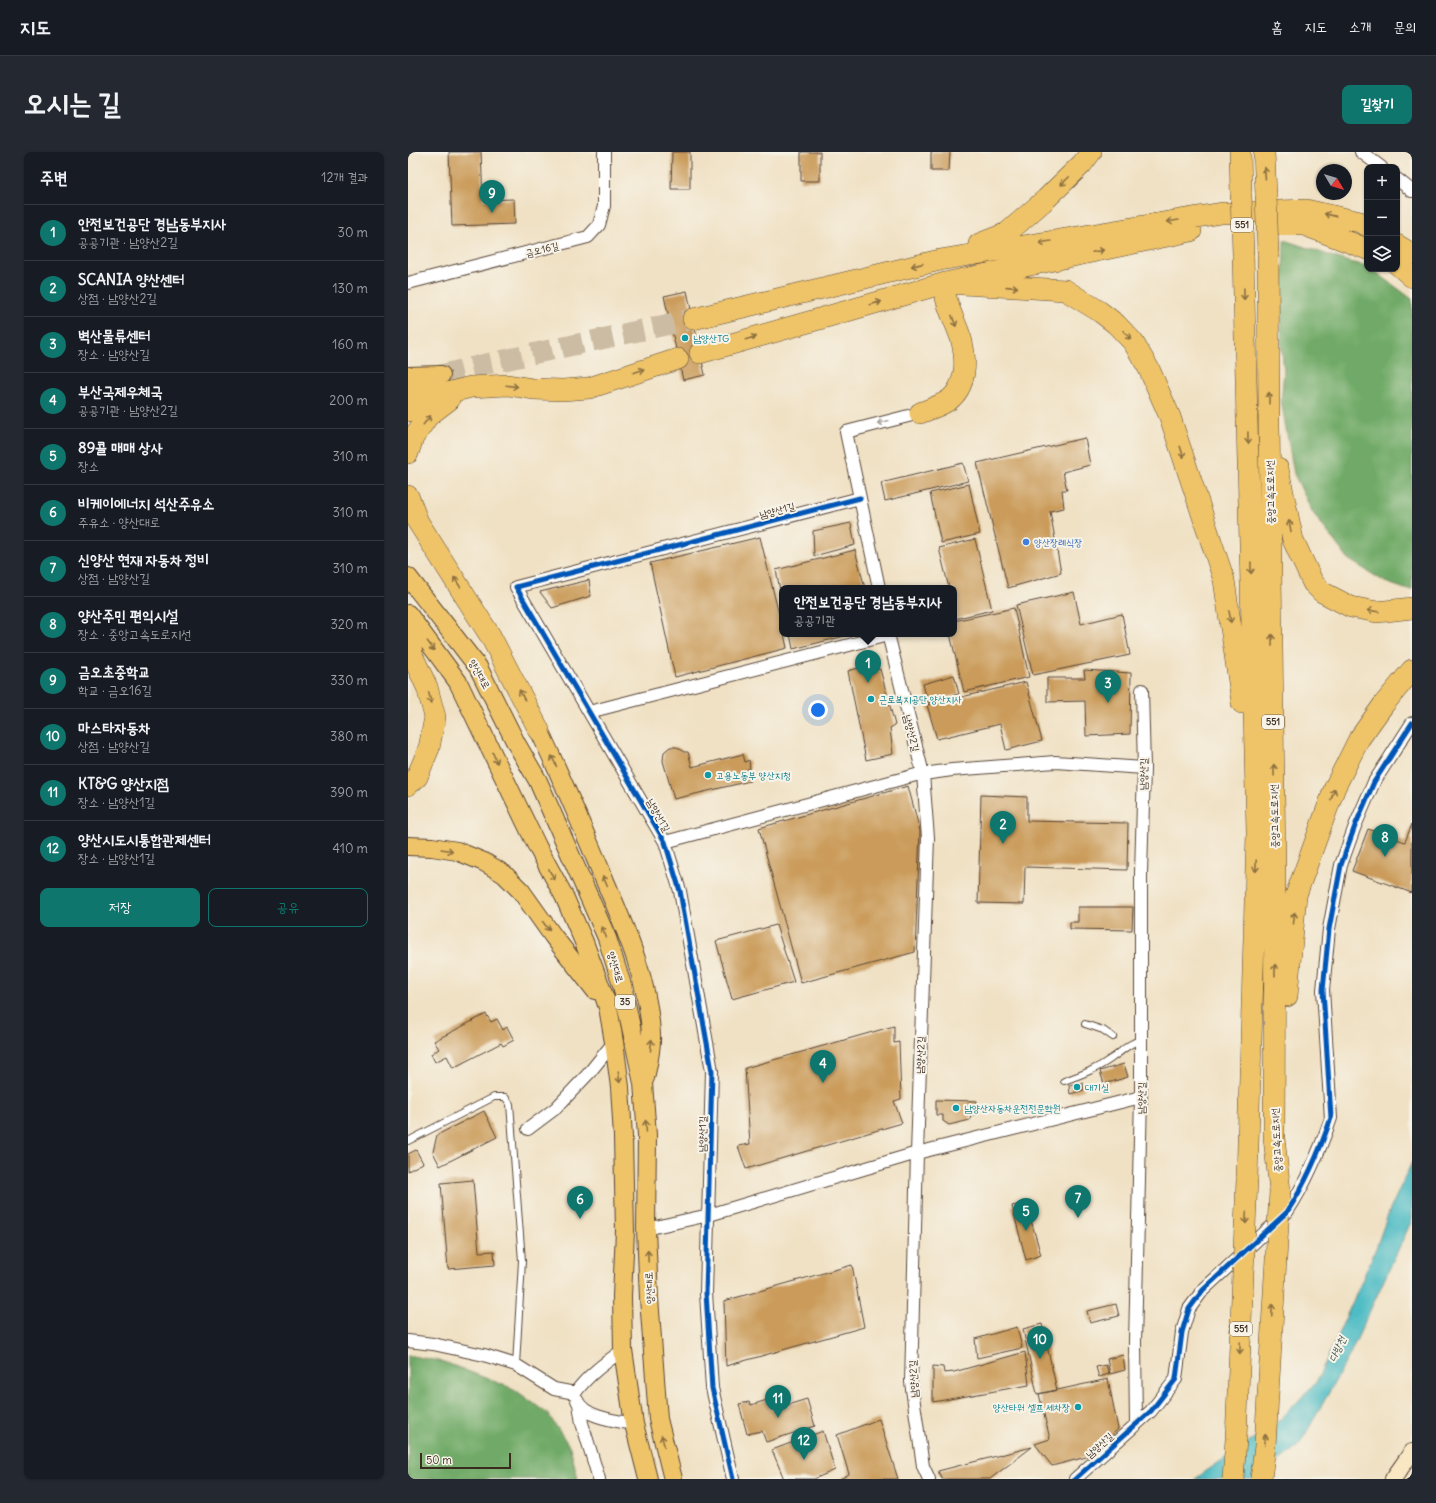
<!DOCTYPE html>
<html lang="ko">
<meta charset="utf-8">
<style>
:root{--surface:#171b24;--page:#242831;--text:#f1f3f6;--muted:#9ea1a6;--line:#363941;--accent:#0f766e}
body{margin:0;font-family:Delius,"Poor Story",sans-serif;background:var(--page);color:var(--text)}
.controls{position:absolute;right:12px;top:12px;display:grid;overflow:hidden;border-radius:8px;box-shadow:0 1px 3px #0004}
.controls button{width:36px;height:36px;display:grid;place-items:center;padding:0;border:0;border-bottom:1px solid var(--line);background:var(--surface);color:var(--text);font:20px sans-serif}
.compass{position:absolute;left:908px;top:12px;width:36px;height:36px;border-radius:50%;background:var(--surface);box-shadow:0 1px 3px #0004;rotate:128deg}
.scale{position:absolute;left:12px;bottom:10px;width:91px;box-sizing:border-box;padding-left:4px;border:2px solid #3b2a1e;border-top:0;font-size:11px;line-height:14px;white-space:nowrap;color:#3b2a1e;-webkit-text-stroke:3px #f7f3e8;paint-order:stroke}
.you{position:absolute;left:410px;top:558px;width:14px;height:14px;margin:-10px;border:3px solid #fff;border-radius:50%;background:#1a73e8;box-shadow:0 0 0 6px #1a73e833}
.badge{display:grid;place-items:center;width:26px;height:26px;border-radius:50%;background:var(--accent);color:#fff;font-size:13px;font-weight:700}
.pin{position:absolute;translate:-50% -33px;filter:drop-shadow(0 1px 2px #0008)}
.pin::after{content:'';position:absolute;top:21px;width:14px;height:12px;background:inherit;clip-path:polygon(0 0,100% 0,50% 100%)}
.popup{position:absolute;left:371px;top:433px;width:178px;height:52px;box-sizing:border-box;display:grid;place-content:center;border-radius:8px;background:var(--surface);filter:drop-shadow(0 1px 3px #0005);font-size:13px;white-space:nowrap;color:var(--muted)}
.popup b{font-size:15px;color:var(--text)}
.popup::after{content:'';position:absolute;left:50%;top:100%;margin-left:-8px;border:8px solid transparent;border-top-color:var(--surface)}
.list{margin:0;padding:0;list-style:none}
h2{display:flex;justify-content:space-between;align-items:center;height:52px;margin:0;padding:0 16px;font-size:17px}
h2 small{font-size:13px;font-weight:400;color:var(--muted)}
.list li{display:grid;grid-template-columns:26px 1fr auto;gap:12px;align-items:center;box-sizing:border-box;height:56px;padding:0 16px;border-top:1px solid var(--line)}
.list b{display:block;font-size:15px;white-space:nowrap}
.list p{margin:0;font-size:13px;white-space:nowrap;color:var(--muted)}
.list em{font-size:13px;font-style:normal;color:var(--muted)}
.actions{display:flex;gap:8px;padding:12px 16px}
.actions a{flex:1;padding:9px 0;border:1px solid var(--accent);border-radius:8px;text-align:center;font-size:14px;color:var(--accent)}
.actions .main{background:var(--accent);color:#fff}
.icon{flex:none;width:22px;height:22px;fill:none;stroke:currentColor;stroke-width:2;stroke-linecap:round;stroke-linejoin:round}
.map{position:relative;flex:none;width:1004px;height:1327px;overflow:hidden;border-radius:8px}
header{display:flex;align-items:center;gap:24px;box-sizing:border-box;height:56px;padding:0 20px;background:var(--surface);border-bottom:1px solid var(--line)}
header strong{font-size:19px}
nav{display:flex;gap:22px;margin-inline-start:auto;font-size:14px}
.intro{display:flex;align-items:center;justify-content:space-between;box-sizing:border-box;height:96px;padding:0 24px}
h1{margin:0;font-size:28px}
.button{padding:10px 18px;border-radius:8px;background:var(--accent);color:#fff;font-size:14px;font-weight:700}
main{display:flex;gap:24px;padding:0 24px}
aside{flex:1;background:var(--surface);border-radius:8px;box-shadow:0 1px 3px #0004}
.map>svg:first-child{display:block}
.forest{fill:#71aa68;stroke:#566a43}
.water{fill:#4dbcc4;stroke:#447371}
.building{fill:#ca9b5a}
.lines{fill:none;stroke-linecap:round;stroke-linejoin:round}
.highway-tunnel{stroke:#ccbca3;stroke-width:21;stroke-dasharray:21 10;stroke-linecap:butt}
.lane-casing{stroke:#564537;stroke-width:8}
.street-casing{stroke:#564537;stroke-width:14}
.secondary-casing{stroke:#564537;stroke-width:18}
.primary-casing{stroke:#564537;stroke-width:20}
.highway-casing{stroke:#564537;stroke-width:22}
.lane{stroke:#fff;stroke-width:6}
.street{stroke:#fff;stroke-width:12}
.secondary{stroke:#f9e7c3;stroke-width:16}
.primary{stroke:#efc469;stroke-width:18}
.highway{stroke:#efc469;stroke-width:21}
.highway-bridge-casing{stroke:#564537;stroke-width:22;stroke-linecap:butt}
.highway-bridge{stroke:#efc469;stroke-width:21}
.cycleway-casing{stroke:#f7f3e8;stroke-width:8}
.cycleway{stroke:#0057b8;stroke-width:5}
.oneway{stroke:#8c6f40}
.oneway2{stroke:#a79f9a}
.culture-dot{fill:#0f9aa8;stroke:#f7f3e8;stroke-width:1.5}
.shop-dot{fill:#3f7fe0;stroke:#f7f3e8;stroke-width:1.5}
.labels{text-anchor:middle;stroke-width:4;stroke-linejoin:round;paint-order:stroke}
.shield{fill:#f7f3e8;stroke:#73665b;stroke-width:1}
.shield-label{font-size:9px;font-weight:bold;fill:#3b2a1e}
.street-label{font-size:10px;fill:#3b2a1e;stroke:#f7f3e8}
.culture-label{font-size:10px;fill:#0d838f;stroke:#f7f3e8;text-anchor:start}
.shop-label{font-size:10px;fill:#366cbe;stroke:#f7f3e8;text-anchor:start}
.water-label{font-size:11px;font-style:italic;fill:#405650;stroke:#f7f3e8}
</style>
<header>
<strong>지도</strong>
<nav><a>홈</a><a>지도</a><a>소개</a><a>문의</a></nav>
</header>
<div class="intro"><h1>오시는 길</h1><a class="button">길찾기</a></div>
<main>
<aside>
<h2>주변<small>12개 결과</small></h2>
<ul class="list">
<li><span class="badge">1</span><div><b>안전보건공단 경남동부지사</b><p>공공기관 · 남양산2길</p></div><em>30 m</em></li>
<li><span class="badge">2</span><div><b>SCANIA 양산센터</b><p>상점 · 남양산2길</p></div><em>130 m</em></li>
<li><span class="badge">3</span><div><b>벽산물류센터</b><p>장소 · 남양산길</p></div><em>160 m</em></li>
<li><span class="badge">4</span><div><b>부산국제우체국</b><p>공공기관 · 남양산2길</p></div><em>200 m</em></li>
<li><span class="badge">5</span><div><b>89콜 매매 상사</b><p>장소</p></div><em>310 m</em></li>
<li><span class="badge">6</span><div><b>비케이에너지 석산주유소</b><p>주유소 · 양산대로</p></div><em>310 m</em></li>
<li><span class="badge">7</span><div><b>신양산 현재 자동차 정비</b><p>상점 · 남양산길</p></div><em>310 m</em></li>
<li><span class="badge">8</span><div><b>양산주민 편익시설</b><p>장소 · 중앙고속도로지선</p></div><em>320 m</em></li>
<li><span class="badge">9</span><div><b>금오초중학교</b><p>학교 · 금오16길</p></div><em>330 m</em></li>
<li><span class="badge">10</span><div><b>마스타자동차</b><p>상점 · 남양산길</p></div><em>380 m</em></li>
<li><span class="badge">11</span><div><b>KT&amp;G 양산지점</b><p>장소 · 남양산1길</p></div><em>390 m</em></li>
<li><span class="badge">12</span><div><b>양산시도시통합관제센터</b><p>장소 · 남양산1길</p></div><em>410 m</em></li>
</ul>
<div class="actions"><a class="main">저장</a><a>공유</a></div>
</aside>
<div class="map">
<svg width="1004" height="1327" viewBox="0 0 1004 1327">
<rect width="100%" height="100%" fill="#f7f3e8"/>
<filter id="ink" filterUnits="userSpaceOnUse"><feTurbulence type="fractalNoise" baseFrequency=".025" numOctaves="2"/><feDisplacementMap in="SourceGraphic" scale="8" xChannelSelector="R" yChannelSelector="G"/><feConvolveMatrix kernelMatrix="1 2 1 2 8 2 1 2 1" color-interpolation-filters="sRGB"/></filter>
<filter id="wash" filterUnits="userSpaceOnUse"><feTurbulence type="fractalNoise" baseFrequency=".012" numOctaves="4" result="noise"/><feDisplacementMap in="SourceGraphic" scale="16" xChannelSelector="R" yChannelSelector="G"/><feGaussianBlur stdDeviation="0.9" result="paint"/><feColorMatrix in="noise" values="0 0 0 0 0 0 0 0 0 0 0 0 0 0 0 0 0 1.4 0 .05"/><feComposite in="paint" operator="in"/></filter>
<g filter="url(#wash)">
<rect width="100%" height="100%" fill="#f0e1c4"/>
<!-- forest -->
<path class="forest" d="M876,88L941,110L959,114V117H964L1004,147V437H997L977,430L940,407L905,361L886,322L873,248L876,220L873,189Z
M0,1203L36,1210L106,1237L140,1262L162,1295L170,1327H0Z"/>
<!-- water -->
<path class="water" d="M1004,1010V1066L1003,1070L941,1204L919,1244L890,1295L845,1327H787L872,1268L909,1229L950,1138L968,1096L981,1060Z"/>
<g id="blocks">
<!-- building -->
<path class="building" d="M41,0H73L75,48L106,47L107,72L44,74Z
M264,0H282V37H263Z
M393,0H412V29H393Z
M523,0H542L541,19H523Z
M279,139L297,223L275,228L256,144Z
M677,286L682,313L655,320L659,338H654L656,356L642,359L653,421L600,436L569,311Z
M555,311L560,329L477,349L473,331Z
M561,332L572,382L533,391L522,341Z
M443,371L447,393L406,404L405,379Z
M352,385L374,475V482H376L379,496L267,525L242,411Z
M567,387L584,458L546,467V436H541L531,396Z
M447,398L457,436H374L373,443L368,418Z
M181,428L183,444L144,456L132,440Z
M666,440L673,472L714,462L722,503L625,523L608,453Z
M606,456L621,525L556,540L542,482H546V469Z
M382,482H441V483L385,497Z
M457,514V520L472,517L487,573L482,576L485,602L458,608L440,519Z
M676,518L723,521L722,582L678,584L677,549L639,550V526H677Z
M546,523L551,542L520,551L515,532Z
M618,530L634,589L598,598L592,572L529,587L519,553Z
M262,595H269L276,600H280L284,615L335,602L337,610L341,608L342,617H339L342,629L266,647L255,609L256,600Z
M500,634L512,679L507,800L393,831L351,676Z
M573,643L619,645V669L720,671L719,718L617,715L616,752L570,751Z
M1004,672V741L944,719L960,677L997,690Z
M670,755H725L724,778L662,777V770H670Z
M368,773L386,830L324,847L308,789Z
M78,862L83,870L89,867L95,878L99,875L106,888L95,894L93,891L45,916L39,904L27,910L23,902L31,897L26,889Z
M486,874V891L491,890L493,947L486,949L494,971L338,1017L330,994L342,992L337,916Z
M716,912L720,925L696,932L692,919Z
M675,931L676,938L662,942L661,933Z
M528,948L569,949V962L563,963L562,968L541,973L535,969V963H528Z
M76,959L89,985L32,1014L25,1000L29,983Z
M8,998L15,1011L0,1019V1002Z
M65,1028L71,1100L86,1099L87,1113L40,1117L33,1031Z
M618,1051L633,1103L618,1108L604,1054Z
M444,1113L456,1175L318,1214L316,1149Z
M708,1152L711,1164L682,1171L679,1159Z
M634,1172L649,1238L629,1242L615,1177Z
M609,1175L614,1196L569,1206L567,1187Z
M617,1200L621,1233L525,1250V1214L535,1215L536,1221L546,1220Z
M715,1203L717,1218L702,1222L699,1207Z
M698,1213L701,1222L691,1225L688,1215Z
M700,1227L710,1277L682,1304L644,1314L627,1292L642,1287L631,1242Z
M399,1247L407,1274L358,1290L354,1279L339,1282L331,1252L341,1250L343,1253L359,1248L363,1258Z
M471,1267L490,1327H432L441,1322L429,1283Z
M415,1279L427,1318L406,1327H376L364,1298Z
M624,1295L582,1327H534L530,1319Z"/>
</g>
</g>
<g filter="url(#ink)">
<use href="#blocks" fill-opacity="0" stroke="#564537" stroke-width="1"/>
<g class="lines">
<!-- highway-tunnel -->
<path class="highway-tunnel" d="M33,223L78,212L285,167"/>
<!-- lane casing -->
<g class="lane-casing">
<path id="lane" d="M677,872L695,878L705,885
M656,929C673,923 689,917 704,906C715,899 720,891 733,888
M0,989L86,945H97L102,952L114,1109L108,1213"/>
</g>
<!-- street casing -->
<g class="street-casing">
<path id="street" d="M953,0L973,15
M989,27L1004,39
M0,131L180,85L191,73L196,54V0
M471,436L438,280L512,261
M480,482L515,622L520,686L509,1001L503,1230L515,1314L521,1327
M181,560L480,483
M257,690L508,623L544,618L647,610L736,616
M120,977L148,956L181,921L206,890
M238,1077L301,1063L509,1001L733,945
M0,1189L25,1192L76,1203L108,1213L146,1237L167,1241C180,1223 197,1211 215,1198
M169,1248C176,1266 210,1269 226,1272
M171,1252L174,1271L191,1327
M728,1273L727,1190L733,945V721L736,616L734,538
M325,1327L304,1236L298,1141L304,919L272,739L257,690L108,435L452,346
M667,1327L743,1259L768,1227L774,1180L781,1157L795,1138L879,1060C898,1031 912,998 923,966L915,838L921,777L933,713L947,674L966,630L1004,571"/>
</g>
<!-- secondary casing -->
<g class="secondary-casing">
<path id="secondary" d="M985,1327L1004,1300"/>
</g>
<!-- primary casing -->
<g class="primary-casing">
<path id="primary" d="M0,224L32,223
M0,243L33,223
M0,425L70,515L108,591L130,629L199,786L214,833L235,931L239,983L238,1077L241,1146L250,1267L265,1327
M0,462L50,530L129,694L156,744L176,790L200,855L206,890L212,935L215,985L217,1079L214,1144L215,1198L226,1272L240,1327
M131,578C153,624 172,670 192,717C214,770 240,823 243,882C244,897 240,912 237,926
M0,694L24,695L49,699L76,710L96,722L113,739L145,784L187,838"/>
</g>
<!-- highway casing -->
<g class="highway-casing">
<path id="highway" d="M832,0L833,42
M856,0L858,43
M867,73H896L959,97
M571,92L599,81L638,47L674,12L683,0
M989,93L1004,102
M860,101L861,273L867,715L866,986L872,1039
M835,103L849,681L839,1027
M989,112L1004,125
M285,167L532,108L814,61L898,58L952,70L959,74
M292,201L537,131L783,79
M0,259L31,243L63,235L100,233L125,237L155,238L181,236L270,207
M512,261C522,257 532,254 541,248C558,235 559,210 554,190C550,175 542,162 538,146C537,142 537,136 537,131L657,138L691,159L708,172L725,190L741,217L762,265L816,428L834,551
M0,301L5,286L20,264L41,248
M870,317L885,388L905,431L914,440L943,455L969,460L1004,456
M0,344L10,370L83,485L131,578
M0,483L5,505L19,535L27,565L21,596L9,625L0,633
M879,844L888,743L927,635L951,587L976,552L1004,518"/>
</g>
<!-- lane -->
<use href="#lane" class="lane"/>
<!-- street -->
<use href="#street" class="street"/>
<!-- secondary -->
<use href="#secondary" class="secondary"/>
<!-- primary -->
<use href="#primary" class="primary"/>
<!-- highway -->
<use href="#highway" class="highway"/>
<!-- highway-bridge casing -->
<g class="highway-bridge-casing">
<path id="highway-bridge" d="M833,42L835,103
M858,43L860,101
M825,1327L828,1287L839,1027
M853,1327L857,1294L872,1039"/>
</g>
<!-- highway-bridge -->
<use href="#highway-bridge" class="highway-bridge"/>
<!-- cycleway casing -->
<g class="cycleway-casing">
<path id="cycleway" d="M325,1327L304,1236L298,1141L304,919L272,739L257,690L108,435L452,346
M667,1327L743,1259L768,1227L774,1180L781,1157L795,1138L879,1060C898,1031 912,998 923,966L915,838L921,777L933,713L947,674L966,630L1004,571"/>
</g>
<!-- cycleway -->
<use href="#cycleway" class="cycleway"/>
</g>
<!-- one-way arrows -->
<defs><path id="oneway-shaft" d="M-6 0H5M1.5-3L5.5 0L1.5 3" fill="none" stroke-width="1.6" stroke-linecap="round" stroke-linejoin="round"/></defs>
<g class="oneway">
<use href="#oneway-shaft" transform="translate(857 21) rotate(-94)"/>
<use href="#oneway-shaft" transform="translate(657 29) rotate(135)"/>
<use href="#oneway-shaft" transform="translate(922 63) rotate(-167)"/>
<use href="#oneway-shaft" transform="translate(765 69) rotate(171)"/>
<use href="#oneway-shaft" transform="translate(637 90) rotate(171)"/>
<use href="#oneway-shaft" transform="translate(690 99) rotate(-12)"/>
<use href="#oneway-shaft" transform="translate(509 113) rotate(167)"/>
<use href="#oneway-shaft" transform="translate(604 135) rotate(4)"/>
<use href="#oneway-shaft" transform="translate(836 142) rotate(89)"/>
<use href="#oneway-shaft" transform="translate(468 151) rotate(-16)"/>
<use href="#oneway-shaft" transform="translate(546 169) rotate(70)"/>
<use href="#oneway-shaft" transform="translate(719 183) rotate(48)"/>
<use href="#oneway-shaft" transform="translate(343 186) rotate(-16)"/>
<use href="#oneway-shaft" transform="translate(231 219) rotate(-18)"/>
<use href="#oneway-shaft" transform="translate(104 234) rotate(7)"/>
<use href="#oneway-shaft" transform="translate(861 246) rotate(-90)"/>
<use href="#oneway-shaft" transform="translate(19 268) rotate(-51)"/>
<use href="#oneway-shaft" transform="translate(840 286) rotate(89)"/>
<use href="#oneway-shaft" transform="translate(774 300) rotate(72)"/>
<use href="#oneway-shaft" transform="translate(882 374) rotate(-101)"/>
<use href="#oneway-shaft" transform="translate(843 416) rotate(89)"/>
<use href="#oneway-shaft" transform="translate(49 430) rotate(-123)"/>
<use href="#oneway-shaft" transform="translate(965 459) rotate(-173)"/>
<use href="#oneway-shaft" transform="translate(822 465) rotate(81)"/>
<use href="#oneway-shaft" transform="translate(864 488) rotate(-91)"/>
<use href="#oneway-shaft" transform="translate(23 494) rotate(53)"/>
<use href="#oneway-shaft" transform="translate(114 543) rotate(-117)"/>
<use href="#oneway-shaft" transform="translate(22 546) rotate(76)"/>
<use href="#oneway-shaft" transform="translate(87 606) rotate(66)"/>
<use href="#oneway-shaft" transform="translate(146 609) rotate(-115)"/>
<use href="#oneway-shaft" transform="translate(866 618) rotate(-91)"/>
<use href="#oneway-shaft" transform="translate(925 642) rotate(-70)"/>
<use href="#oneway-shaft" transform="translate(39 698) rotate(9)"/>
<use href="#oneway-shaft" transform="translate(848 714) rotate(92)"/>
<use href="#oneway-shaft" transform="translate(144 723) rotate(61)"/>
<use href="#oneway-shaft" transform="translate(197 729) rotate(-113)"/>
<use href="#oneway-shaft" transform="translate(886 766) rotate(-85)"/>
<use href="#oneway-shaft" transform="translate(138 774) rotate(53)"/>
<use href="#oneway-shaft" transform="translate(196 780) rotate(-114)"/>
<use href="#oneway-shaft" transform="translate(867 818) rotate(-90)"/>
<use href="#oneway-shaft" transform="translate(243 893) rotate(-85)"/>
<use href="#oneway-shaft" transform="translate(211 925) rotate(82)"/>
<use href="#oneway-shaft" transform="translate(238 974) rotate(-94)"/>
<use href="#oneway-shaft" transform="translate(838 1066) rotate(92)"/>
<use href="#oneway-shaft" transform="translate(240 1104) rotate(-92)"/>
<use href="#oneway-shaft" transform="translate(864 1158) rotate(-87)"/>
<use href="#oneway-shaft" transform="translate(832 1196) rotate(92)"/>
<use href="#oneway-shaft" transform="translate(857 1288) rotate(-86)"/>
<use href="#oneway-shaft" transform="translate(255 1289) rotate(-104)"/>
</g>
<use class="oneway2" href="#oneway-shaft" transform="translate(475 270) rotate(166)"/>
</g>
<!-- markers -->
<g class="culture-dot">
<circle cx="277" cy="186" r="4"/>
<circle cx="463" cy="547" r="4"/>
<circle cx="300" cy="623" r="4"/>
<circle cx="669" cy="935" r="4"/>
<circle cx="548" cy="956" r="4"/>
<circle cx="670" cy="1255" r="4"/>
</g>
<circle class="shop-dot" cx="618" cy="390" r="4"/>
<g class="labels">
<!-- shield labels -->
<g class="shield">
<rect x="823" y="66" width="22" height="14" rx="3"/>
<rect x="854" y="563" width="22" height="14" rx="3"/>
<rect x="207" y="843" width="20" height="14" rx="3"/>
<rect x="822" y="1170" width="22" height="14" rx="3"/>
</g>
<g class="shield-label">
<text x="834" y="76">551</text>
<text x="865" y="573">551</text>
<text x="217" y="853">35</text>
<text x="833" y="1180">551</text>
</g>
<!-- street labels -->
<g class="street-label">
<text transform="translate(134 97) rotate(-14)" y="4">금오16길</text>
<text transform="translate(862 340) rotate(-91)" y="4">중앙고속도로지선</text>
<text transform="translate(369 358) rotate(-15)" y="4">남양산1길</text>
<text transform="translate(72 522) rotate(60)" y="4">양산대로</text>
<text transform="translate(504 581) rotate(76)" y="4">남양산2길</text>
<text transform="translate(735 622) rotate(-89)" y="4">남양산길</text>
<text transform="translate(251 663) rotate(60)" y="4">남양산1길</text>
<text transform="translate(866 664) rotate(-91)" y="4">중앙고속도로지선</text>
<text transform="translate(208 815) rotate(73)" y="4">양산대로</text>
<text transform="translate(512 903) rotate(-88)" y="4">남양산2길</text>
<text transform="translate(733 946) rotate(-89)" y="4">남양산길</text>
<text transform="translate(294 982) rotate(-89)" y="4">남양산1길</text>
<text transform="translate(868 988) rotate(-93)" y="4">중앙고속도로지선</text>
<text transform="translate(241 1136) rotate(-93)" y="4">양산대로</text>
<text transform="translate(505 1227) rotate(-93)" y="4">남양산2길</text>
<text transform="translate(691 1293) rotate(-42)" y="4">남양산길</text>
</g>
<!-- culture labels -->
<g class="culture-label">
<text x="285" y="190">남양산TG</text>
<text x="471" y="551">근로복지공단 양산지사</text>
<text x="308" y="627">고용노동부 양산지청</text>
<text x="677" y="939">대기실</text>
<text x="556" y="960">남양산자동차운전전문학원</text>
<text x="662" y="1259" text-anchor="end">양산타워 셀프 세차장</text>
</g>
<!-- shop labels -->
<g class="shop-label">
<text x="626" y="394">양산장례식장</text>
</g>
<!-- water labels -->
<g class="water-label">
<text transform="translate(929 1197) rotate(-66)" y="4">다방천</text>
</g>
</g>
</svg>
<div class="controls">
<button>+</button>
<button>−</button>
<button><svg class="icon" aria-label="layers" viewBox="0 0 24 24"><path d="M12 4l9 5-9 5-9-5zM3 14l9 5 9-5"/></svg></button>
</div>
<svg class="compass" viewBox="-18 -18 36 36"><path d="M0-13l5 13h-10z" fill="#e53935"/><path d="M0 13l5-13h-10z" fill="#9ea1a6"/></svg>
<div class="scale">50 m</div>
<div class="you"></div>
<div class="pin badge" style="left:460px;top:531px">1</div>
<div class="popup"><b>안전보건공단 경남동부지사</b>공공기관</div>
<div class="pin badge" style="left:595px;top:692px">2</div>
<div class="pin badge" style="left:700px;top:551px">3</div>
<div class="pin badge" style="left:415px;top:931px">4</div>
<div class="pin badge" style="left:618px;top:1079px">5</div>
<div class="pin badge" style="left:172px;top:1067px">6</div>
<div class="pin badge" style="left:670px;top:1066px">7</div>
<div class="pin badge" style="left:977px;top:705px">8</div>
<div class="pin badge" style="left:84px;top:61px">9</div>
<div class="pin badge" style="left:632px;top:1207px">10</div>
<div class="pin badge" style="left:370px;top:1266px">11</div>
<div class="pin badge" style="left:396px;top:1308px">12</div>
</div>
</main>
